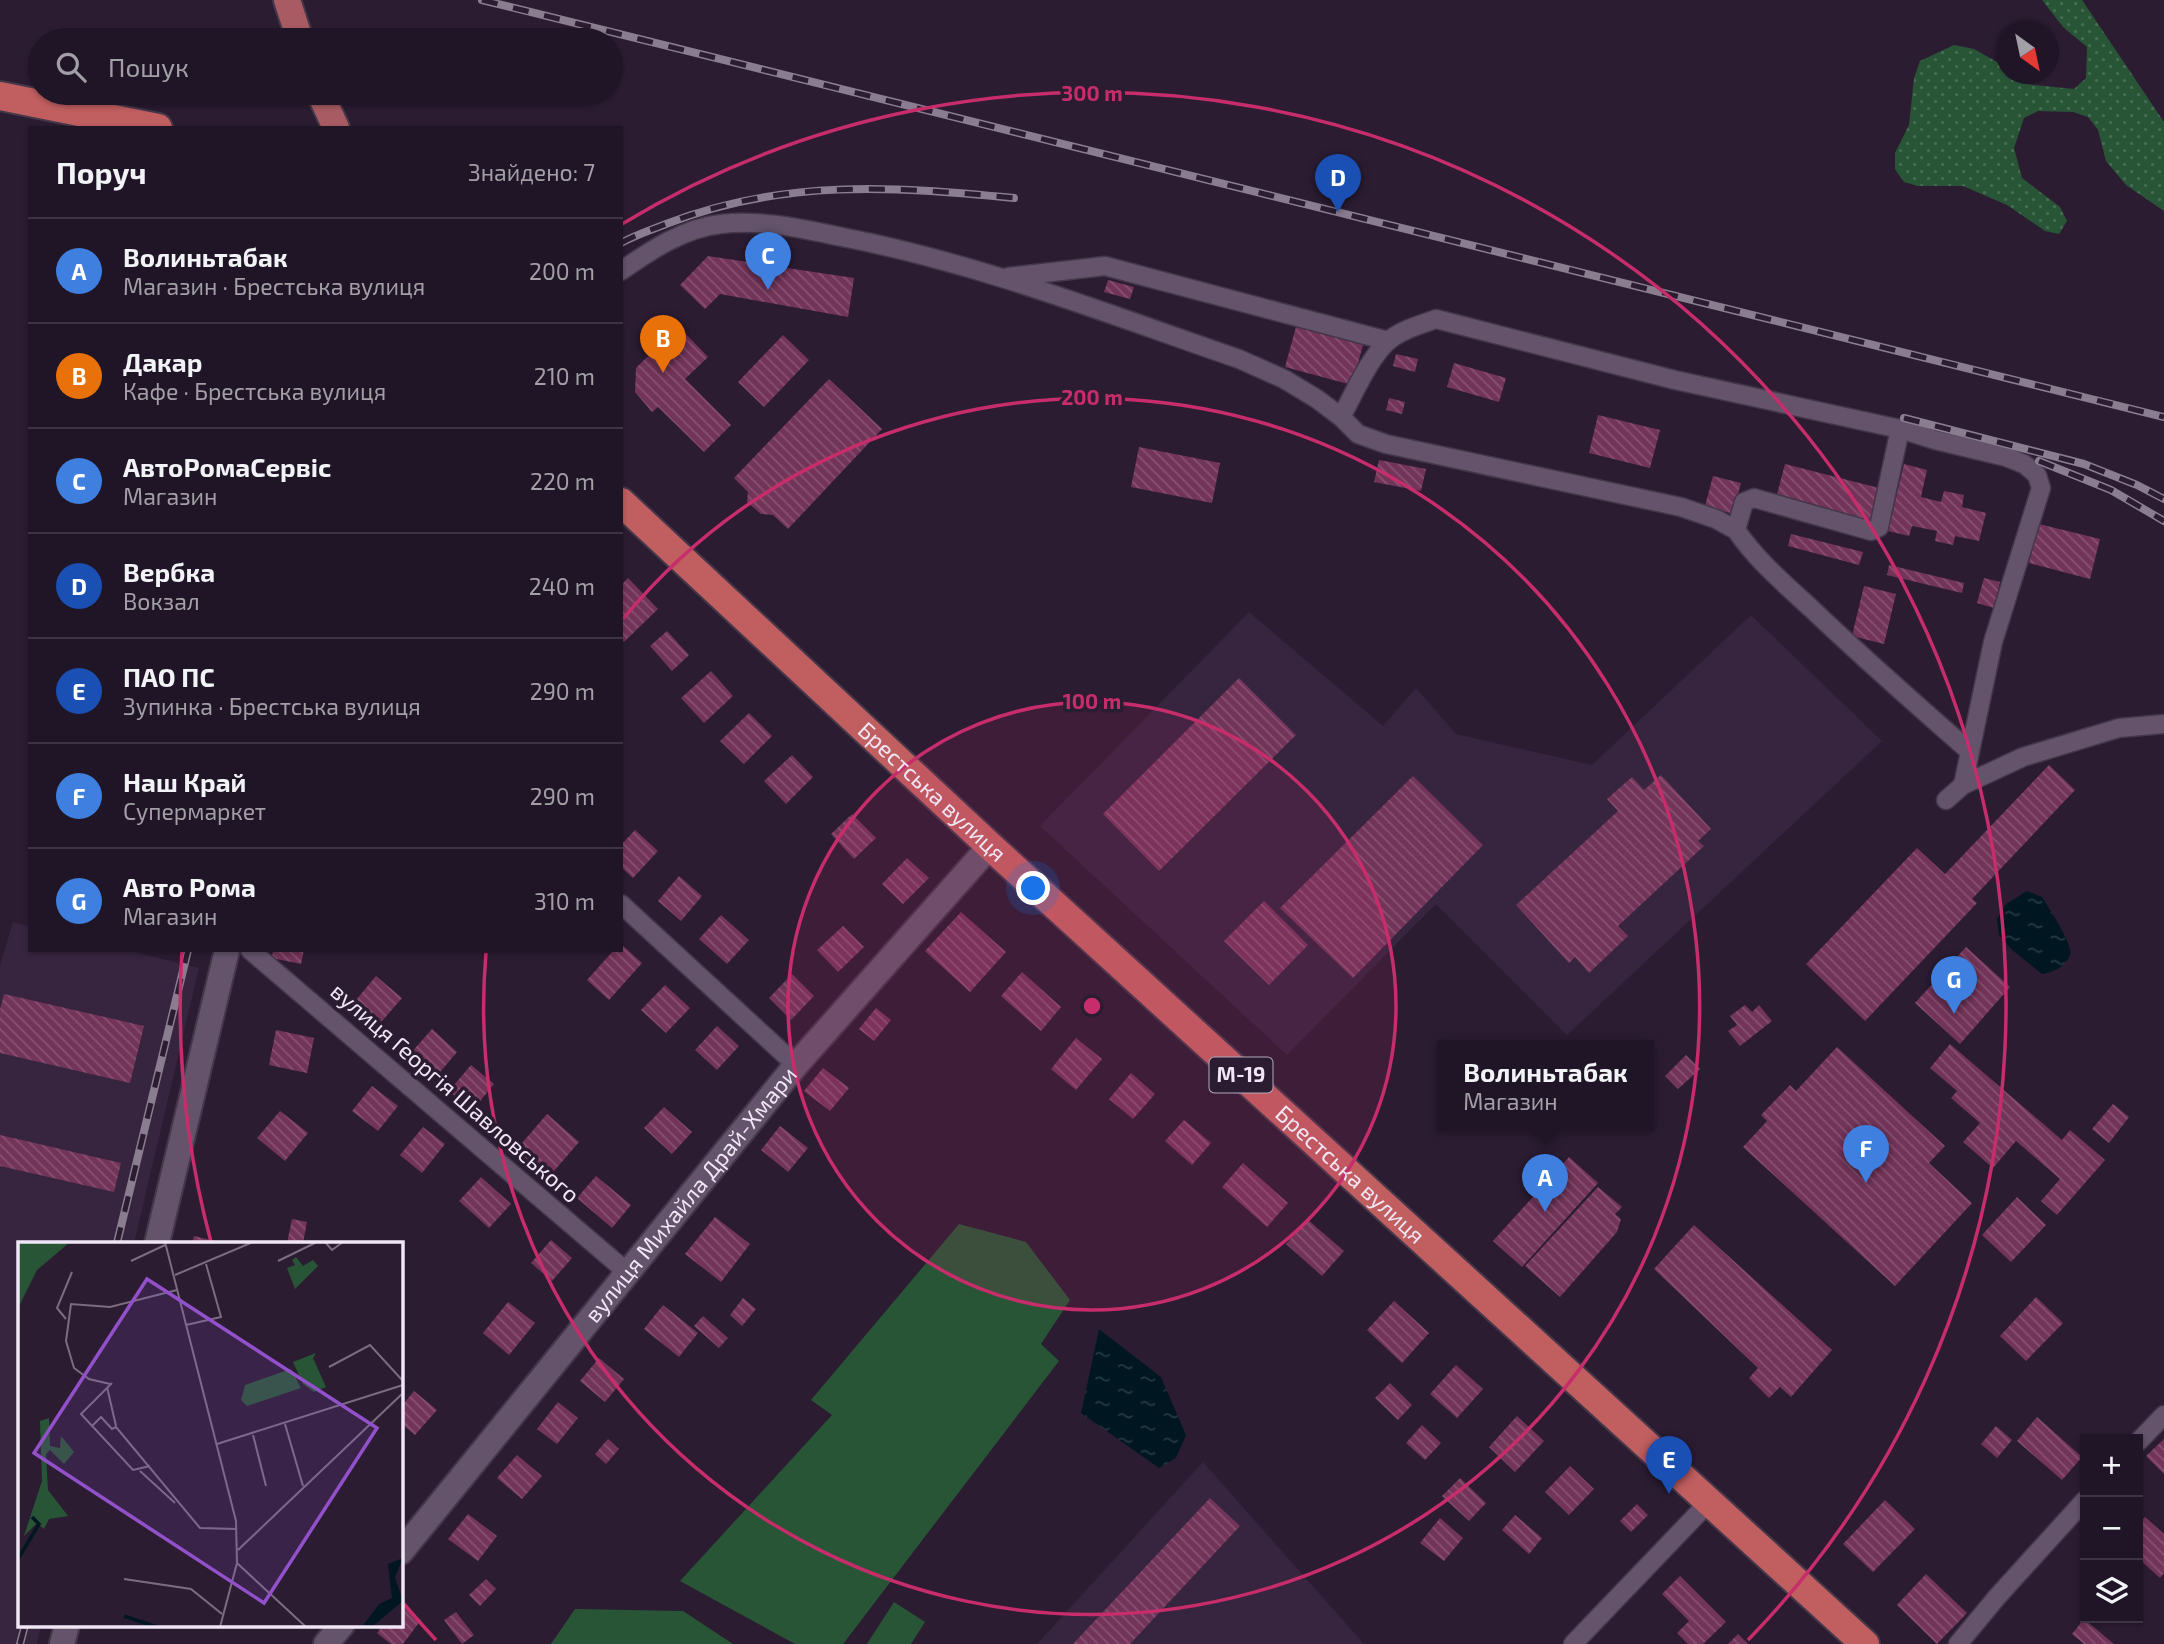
<!DOCTYPE html>
<html lang="uk">
<meta charset="utf-8">
<style>
:root{--surface:#201526;--page:#2d2232;--text:#f1f3f6;--muted:#a29fa7;--line:#3d3443;--accent:#78bff7}
body{margin:0;font-family:"Exo 2",sans-serif;background:var(--page);color:var(--text)}
.controls{position:absolute;right:21px;bottom:21px;display:grid;overflow:hidden;border-radius:0px;box-shadow:0 2px 5px #0004}
.controls button{width:63px;height:63px;display:grid;place-items:center;padding:0;border:0;border-bottom:2px solid var(--line);background:var(--surface);color:var(--text);font:35px sans-serif}
.compass{position:absolute;left:1996px;top:21px;width:63px;height:63px;border-radius:50%;background:var(--surface);box-shadow:0 2px 5px #0004;rotate:147deg}
.you{position:absolute;left:1034px;top:889px;width:24px;height:24px;margin:-18px;border:5px solid #fff;border-radius:50%;background:#1a73e8;box-shadow:0 0 0 10px #1a73e833}
.badge{display:grid;place-items:center;width:46px;height:46px;border-radius:50%;background:var(--accent);color:#fff;font-size:23px;font-weight:700}
.pin{position:absolute;translate:-50% -58px;filter:drop-shadow(0 2px 4px #0008)}
.pin::after{content:'';position:absolute;top:37px;width:24px;height:21px;background:inherit;clip-path:polygon(0 0,100% 0,50% 100%)}
.popup{position:absolute;left:1437px;top:1040px;width:217px;height:91px;box-sizing:border-box;display:grid;place-content:center;border-radius:0px;background:var(--surface);filter:drop-shadow(0 2px 5px #0005);font-size:23px;white-space:nowrap;color:var(--muted)}
.popup b{font-size:26px;color:var(--text)}
.popup::after{content:'';position:absolute;left:50%;top:100%;margin-left:-14px;border:14px solid transparent;border-top-color:var(--surface)}
.list{margin:0;padding:0;list-style:none}
h2{display:flex;justify-content:space-between;align-items:center;height:91px;margin:0;padding:0 28px;font-size:30px}
h2 small{font-size:23px;font-weight:400;color:var(--muted)}
.list li{display:grid;grid-template-columns:46px 1fr auto;gap:21px;align-items:center;box-sizing:border-box;height:105px;padding:0 28px;border-top:2px solid var(--line)}
.list b{display:block;font-size:26px;white-space:nowrap}
.list p{margin:0;font-size:23px;white-space:nowrap;color:var(--muted)}
.list em{font-size:23px;font-style:normal;color:var(--muted)}
.icon{flex:none;width:38px;height:38px;fill:none;stroke:currentColor;stroke-width:2;stroke-linecap:round;stroke-linejoin:round}
.map{position:relative;flex:none;width:2164px;height:1644px;overflow:hidden}
.search{position:absolute;background:var(--surface);box-shadow:0 2px 5px #0004;left:28px;top:28px;width:595px;height:77px;display:flex;align-items:center;gap:18px;box-sizing:border-box;padding:0 24px;border-radius:38px;color:var(--muted);font-size:26px}
.panel{position:absolute;background:var(--surface);box-shadow:0 2px 5px #0004;left:28px;top:126px;width:595px;height:826px;border-radius:0px}
.map>svg:first-child{display:block}
.built{fill:#37243f}
.grass{fill:url(#grass-dots)}
.garden{fill:#295537}
.water{fill:url(#water-ripples)}
.building{fill:url(#building-back-hatch)}
.lines{fill:none;stroke-linecap:round;stroke-linejoin:round}
.minor-casing{stroke:#443749;stroke-width:21}
.secondary-casing{stroke:#443749;stroke-width:28}
.primary-casing{stroke:#443749;stroke-width:30}
.trunk-casing{stroke:#443749;stroke-width:32}
.minor{stroke:#64536b;stroke-width:18}
.secondary{stroke:#64536b;stroke-width:24}
.primary{stroke:#a95b63;stroke-width:26}
.trunk{stroke:#c05e60;stroke-width:28}
.rail-casing{stroke:#8a7d90;stroke-width:8}
.rail{stroke:#2b1c32;stroke-width:5;stroke-dasharray:16;stroke-linecap:butt}
.ring{fill:none;stroke:#c72d6a;stroke-width:3.5}
.labels{text-anchor:middle;stroke-width:7;stroke-linejoin:round;paint-order:stroke}
.shield{fill:#2b1c32;stroke:#b5a9ba;stroke-width:2}
.shield-label{font-size:21px;font-weight:bold;fill:#f0e6f5}
.street-label{font-size:23px;fill:#f0e6f5;stroke:#2b1c32}
.inset-river{fill:none;stroke:#001721;stroke-width:3.5}
.inset-road{fill:none;stroke:#7a6d80;stroke-width:2}
.view{fill:#9251ca;fill-opacity:0.15;stroke:#9251ca;stroke-width:3.5}
.inset-edge{fill:none;stroke:#f0e6f5;stroke-width:3.5}
.centre{fill:#c72d6a;stroke:#2b1c32;stroke-width:3.5}
.ring-label{font-size:21px;text-anchor:middle;font-weight:bold;fill:#c72d6a;stroke:#2b1c32;stroke-width:7;stroke-linejoin:round;paint-order:stroke}
</style>
<div class="map">
<svg width="2164" height="1644" viewBox="0 0 2164 1644">
<defs>
<pattern id="grass-dots" width="8" height="8" patternUnits="userSpaceOnUse" patternTransform="scale(1.75)"><rect width="8" height="8" fill="#295537"/><path d="M2 2h.1M6 6h.1" fill="none" stroke="#486d55" stroke-width="1.8" stroke-linecap="round"/></pattern>
<pattern id="water-ripples" width="26" height="14" patternUnits="userSpaceOnUse" patternTransform="scale(1.75)"><rect width="26" height="14" fill="#001721"/><path d="M2 4q2-2 4 0t4 0M15 11q2-2 4 0t4 0" fill="none" stroke="#263942"/></pattern>
<pattern id="building-back-hatch" width="6" height="6" patternUnits="userSpaceOnUse" patternTransform="scale(1.75)"><rect width="6" height="6" fill="#733459"/><path d="M-1 5l2 2M0 0l6 6M5-1l2 2" fill="none" stroke="#875171"/></pattern>
</defs>
<rect width="100%" height="100%" fill="#2b1c32"/>
<!-- built -->
<path class="built" d="M1249,612L1383,726L1416,688L1456,734L1592,765L1751,615L1882,741L1567,1035L1436,904L1287,1055L1040,826Z
M13,922L30,926V950H126L199,968L134,1243H19V1625H41L37,1644H0V966Z
M1203,1462L1364,1644H1037Z"/>
<!-- grass -->
<path class="grass" d="M2042,0H2082L2164,122V211L2126,185L2106,161L2098,130L2088,117L2073,112L2038,111L2024,118L2014,148L2022,178L2060,207L2067,221L2059,234L2045,231L2007,205L1963,186H1918L1904,182L1895,169V153L1909,125L1914,78L1920,61L1954,45L1974,49L2002,65L2011,78L2025,84L2074,89L2086,78L2087,47L2063,27Z"/>
<!-- garden -->
<path class="garden" d="M959,1224L1026,1242L1070,1300L1041,1344L1059,1361L843,1644H795L680,1581L832,1415L811,1400Z
M894,1602L925,1622L911,1644H867Z
M575,1609L683,1611L733,1644H551Z"/>
<!-- water -->
<path class="water" d="M2027,891L2042,897C2053,915 2066,933 2071,953C2065,967 2057,971 2042,974L2012,950L1999,935L1997,919L2006,904Z
M1099,1329L1161,1377L1186,1435L1176,1458L1159,1468L1081,1413Z"/>
<!-- building -->
<path class="building" d="M708,256L854,278L848,317L720,294L705,309L680,285Z
M1108,280L1134,287L1130,299L1104,292Z
M678,326L708,357L685,379L731,425L704,452L658,407L652,412L635,392L636,368Z
M1296,327L1363,345L1352,385L1285,367Z
M783,335L809,360L764,407L738,382Z
M1396,354L1418,359L1415,372L1393,366Z
M1454,363L1506,378L1499,402L1447,387Z
M829,379L882,429L788,529L773,515L761,514L747,502L748,492L734,478Z
M1389,398L1405,402L1402,414L1386,410Z
M1598,415L1660,430L1650,468L1589,453Z
M1139,447L1220,463L1212,503L1131,487Z
M1379,460L1426,469L1421,491L1374,482Z
M1785,464L1879,488L1871,522L1776,498Z
M1904,464L1927,470L1921,497L1941,502L1944,491L1964,495L1962,507L1986,513L1979,541L1955,536L1953,545L1935,541L1937,531L1912,526L1909,536L1888,531Z
M1713,476L1741,483L1733,514L1705,506Z
M2039,524L2100,539L2090,579L2029,563Z
M1791,534L1863,552L1859,565L1788,546Z
M1889,565L1964,583L1962,593L1887,575Z
M628,578L658,609L624,642L621,640V585Z
M1984,578L2000,582L1994,608L1977,603Z
M1864,586L1896,594L1884,644L1852,636Z
M667,631L689,655L672,671L650,646Z
M711,671L733,696L704,723L681,698Z
M1239,678L1296,735L1159,871L1103,814Z
M749,713L772,736L744,764L720,741Z
M792,755L813,777L786,804L764,781Z
M2049,765L2075,790L1972,899L1977,903L1865,1021L1806,964L1917,848L1945,874Z
M1661,775L1711,829L1698,841L1704,846L1618,926L1628,936L1589,973L1575,957L1569,963L1516,905L1618,811L1607,799L1632,777L1644,790Z
M1413,776L1483,845L1353,978L1280,908Z
M852,814L876,838L854,859L831,834Z
M635,830L658,851L633,878L621,867V845Z
M907,858L929,878L903,904L882,884Z
M679,876L702,896L681,921L658,901Z
M1264,901L1308,945L1269,985L1224,941Z
M961,912L1006,952L970,992L925,951Z
M721,915L749,940L727,964L699,939Z
M843,926L864,947L838,972L817,950Z
M621,944L642,963L609,1000L587,980L614,950H621Z
M1966,947L2010,987L1960,1044L1915,1003Z
M273,950H304L301,964L272,958Z
M1022,972L1061,1007L1041,1031L1001,996Z
M792,974L814,996L791,1020L769,998Z
M376,976L402,998L377,1027L351,1006Z
M665,985L690,1008L666,1033L641,1010Z
M4,994L144,1026L130,1083L0,1053V1010Z
M1745,1005L1752,1012L1759,1005L1772,1021L1740,1046L1728,1031L1737,1025L1730,1016Z
M876,1008L891,1020L874,1041L859,1029Z
M717,1026L739,1046L717,1070L695,1050Z
M432,1029L457,1052L435,1078L409,1055Z
M276,1030L314,1038L307,1073L269,1065Z
M1076,1038L1102,1059L1076,1090L1051,1069Z
M1950,1044L2062,1140L2070,1130L2105,1160L2057,1215L2041,1201L2060,1179L2016,1141L1993,1168L1963,1142L1980,1123L1951,1098L1957,1091L1930,1068Z
M1837,1047L1945,1146L1929,1163L1972,1203L1895,1286L1743,1147L1767,1121L1761,1115L1790,1085L1796,1091Z
M1686,1055L1700,1069L1678,1089L1665,1076Z
M471,1065L494,1084L472,1111L449,1091Z
M823,1068L849,1088L830,1111L804,1091Z
M1131,1073L1155,1094L1133,1119L1109,1099Z
M372,1086L398,1106L378,1131L352,1111Z
M2113,1104L2129,1117L2109,1143L2092,1129Z
M664,1107L692,1132L672,1154L644,1128Z
M280,1111L308,1133L285,1161L257,1138Z
M547,1114L579,1142L548,1178L516,1150Z
M1184,1120L1211,1143L1192,1165L1165,1141Z
M780,1126L808,1148L788,1172L761,1150Z
M423,1127L445,1144L422,1173L400,1155Z
M0,1135L121,1163L114,1192L0,1166Z
M1569,1157L1598,1183L1522,1267L1493,1241Z
M1243,1163L1288,1203L1267,1227L1222,1187Z
M596,1176L631,1205L612,1228L577,1198Z
M481,1177L511,1204L489,1228L459,1201Z
M1598,1187L1622,1207L1615,1214L1621,1219L1617,1232L1560,1297L1525,1266Z
M2017,1197L2046,1225L2011,1262L1982,1235Z
M715,1217L750,1244L721,1282L685,1254Z
M292,1219L307,1222L303,1243H287Z
M1308,1220L1344,1251L1322,1276L1286,1244Z
M1694,1225L1832,1350L1791,1397L1780,1387L1769,1398L1749,1378L1758,1368L1654,1269Z
M194,1236L219,1242L218,1243H192Z
M551,1240L572,1258L552,1281L531,1263Z
M2036,1297L2063,1323L2026,1361L2000,1336Z
M743,1298L756,1309L742,1326L730,1315Z
M1394,1301L1429,1333L1402,1363L1367,1330Z
M508,1302L535,1323L509,1355L483,1333Z
M663,1305L698,1333L679,1357L644,1329Z
M703,1316L728,1338L719,1348L694,1326Z
M599,1358L624,1379L605,1402L580,1381Z
M1456,1365L1483,1389L1457,1418L1430,1394Z
M1390,1383L1412,1405L1398,1420L1375,1398Z
M414,1391L437,1410L415,1435L401,1423V1407Z
M558,1402L578,1418L557,1444L537,1429Z
M1517,1416L1544,1441L1515,1472L1489,1447Z
M2037,1417L2082,1457L2062,1480L2017,1441Z
M1422,1425L1441,1443L1425,1460L1406,1443Z
M1996,1426L2012,1440L1997,1458L1981,1444Z
M608,1439L619,1449L606,1464L595,1454Z
M2164,1439V1474L2146,1456Z
M517,1455L542,1476L522,1499L497,1478Z
M1570,1466L1594,1489L1569,1515L1545,1492Z
M1460,1478L1486,1503L1469,1521L1442,1496Z
M1210,1498L1240,1526L1130,1644H1073Z
M1885,1500L1915,1529L1873,1572L1843,1544Z
M1637,1504L1648,1515L1631,1532L1620,1521Z
M468,1514L497,1536L478,1561L448,1539Z
M1515,1515L1542,1538L1529,1554L1502,1530Z
M2145,1517L2164,1534V1573L2160,1578L2138,1558V1524Z
M1440,1518L1463,1538L1444,1561L1420,1543Z
M1926,1574L1967,1613L1937,1644L1897,1605Z
M1680,1576L1726,1622L1703,1644H1688L1677,1633L1689,1621L1662,1594Z
M486,1579L496,1589L480,1606L469,1595Z
M401,1605L421,1620L403,1644H391L377,1633L383,1625H401Z
M456,1612L474,1635L462,1644L444,1620Z
M2084,1619L2114,1644H2084L2072,1634Z
M1738,1634L1748,1644H1728Z"/>
<g class="lines">
<!-- minor casing -->
<g class="minor-casing">
<path id="minor" d="M621,271C651,250 684,228 721,224C761,219 803,229 842,237C978,263 1108,314 1239,359L1284,379L1317,399L1341,417L1358,434L1386,444L1681,507L1716,519L1736,530L1744,502L1754,498L1871,531L1879,527L1900,429
M1008,277L1105,266L1388,341
M1341,417C1354,394 1368,360 1387,342C1400,330 1420,325 1436,319L1675,380L1900,429L1935,440L2006,457L2024,464L2037,475L2041,488L1993,642L1963,785L1946,800
M1736,530C1757,561 1787,586 1814,611C1864,659 1917,705 1969,751
M1963,785L2023,757L2119,728L2164,724
M621,904L796,1065
M250,950L627,1272
M2138,1442L2164,1415
M1573,1644L1710,1501
M1958,1644L1997,1597L2085,1500"/>
</g>
<!-- secondary casing -->
<g class="secondary-casing">
<g id="secondary">
<path d="M157,1243L227,950"/>
<path id="s1" d="M401,1552L796,1065L990,846"/>
<path d="M62,1644L67,1625"/>
<path d="M326,1644L342,1625"/>
</g>
</g>
<!-- primary casing -->
<g class="primary-casing">
<path id="primary" d="M287,0L300,40
M320,93L336,128"/>
</g>
<!-- trunk casing -->
<g class="trunk-casing">
<g id="trunk">
<path d="M0,96L158,128"/>
<path id="s2" d="M621,502L990,846L1865,1644"/>
</g>
</g>
<!-- minor -->
<use href="#minor" class="minor"/>
<!-- secondary -->
<use href="#secondary" class="secondary"/>
<!-- primary -->
<use href="#primary" class="primary"/>
<!-- trunk -->
<use href="#trunk" class="trunk"/>
<!-- rail casing -->
<g class="rail-casing">
<path id="rail" d="M482,0L2164,417
M621,243C635,235 651,230 666,224C781,179 894,186 1014,198
M1904,418L2084,464L2137,485L2164,499
M2039,461L2111,490L2164,521
M117,1243L188,950
M20,1644L25,1625"/>
</g>
<!-- rail -->
<use href="#rail" class="rail"/>
</g>
<!-- distance rings -->
<circle cx="1092" cy="1006" r="304" fill="#c72d6a" fill-opacity=".12"/>
<g class="ring">
<circle cx="1092" cy="1006" r="304"/>
<path d="M623 619A608 608 0 1 1 486 953"/>
<path d="M436 1640A912 912 0 0 1 404 1604M211 1242A912 912 0 0 1 182 950M622 224A912 912 0 0 1 1748 1640"/>
</g>
<g class="labels">
<!-- shield labels -->
<rect class="shield" x="1209.5" y="1057.5" width="63" height="35" rx="5"/>
<g class="shield-label">
<text x="1241" y="1082">М-19</text>
</g>
<!-- street labels -->
<g class="street-label">
<text dy="8" stroke="none"><textPath href="#s2" startOffset="425">Брестська вулиця</textPath></text>
<text transform="translate(455 1093) rotate(41)" y="8">вулиця Георгія Шавловського</text>
<text dy="8" stroke="none"><textPath href="#s2" startOffset="992">Брестська вулиця</textPath></text>
<text dy="8" stroke="none"><textPath href="#s1" startOffset="460">вулиця Михайла Драй-Хмари</textPath></text>
</g>
</g>
<!-- overview -->
<g transform="translate(18 1242)">
<rect width="385" height="385" fill="#2b1c32"/>
<path d="M31,176L32,204L42,206L43,194L56,210L46,222L32,208L28,212L30,248L50,274L31,277L26,287L19,281L6,294L24,239L22,179Z" fill="#295537"/>
<path d="M0,0H52L19,28L0,66Z" fill="#295537"/>
<path d="M278,15L285,24L295,18L300,24L277,47L269,26L277,23L274,18ZM298,111L295,116L308,145L296,150L285,142L275,120ZM273,127L283,146L229,164L223,158L227,143Z" fill="#295537"/>
<path d="M385,316L377,335L385,359L354,385H344L361,362L374,356L370,322Z" fill="#001721"/>
<path class="inset-river" d="M0,317L21,282L14,275M106,374L139,385"/>
<path class="inset-road" d="M147,0L218,279L219,321L288,385M307,0L314,8L325,0M113,19L147,3M260,19L299,0M157,33L235,0M48,77L39,66L54,30M168,83L203,75L188,22M311,125L352,103L385,139M94,141L63,172L115,228L132,224M92,142L71,137L56,126L48,99L53,62L92,65L159,48M89,145L98,184M267,182L285,244M74,184L83,175L94,187L98,185L182,286L219,287M235,193L248,244M199,202L385,143M122,229L157,261M220,308L385,151M106,337L173,347L204,372M202,385L219,321"/>
<path class="view" d="M129,37L359,186L246,361L16,211Z"/>
<rect width="385" height="385" class="inset-edge"/>
</g>
<circle cx="1092" cy="1006" r="10" class="centre"/>
<g class="ring-label">
<text x="1092" y="101">300 m</text>
<text x="1092" y="405">200 m</text>
<text x="1092" y="709">100 m</text>
</g>
</svg>
<div class="controls">
<button>+</button>
<button>−</button>
<button><svg class="icon" aria-label="layers" viewBox="0 0 24 24"><path d="M12 4l9 5-9 5-9-5zM3 14l9 5 9-5"/></svg></button>
</div>
<svg class="compass" viewBox="-18 -18 36 36"><path d="M0-13l5 13h-10z" fill="#e53935"/><path d="M0 13l5-13h-10z" fill="#a29fa7"/></svg>
<div class="you"></div>
<div class="pin badge" style="left:1545px;top:1212px;background:#3f7fe0">A</div>
<div class="popup"><b>Волиньтабак</b>Магазин</div>
<div class="pin badge" style="left:663px;top:373px;background:#e8710a">B</div>
<div class="pin badge" style="left:768px;top:290px;background:#3f7fe0">C</div>
<div class="pin badge" style="left:1338px;top:212px;background:#1a4fb4">D</div>
<div class="pin badge" style="left:1669px;top:1494px;background:#1a4fb4">E</div>
<div class="pin badge" style="left:1866px;top:1183px;background:#3f7fe0">F</div>
<div class="pin badge" style="left:1954px;top:1014px;background:#3f7fe0">G</div>
<div class="search"><svg class="icon" aria-label="search" viewBox="0 0 24 24"><circle cx="10" cy="10" r="6"/><path d="M15 15l6 6"/></svg>Пошук</div>
<section class="panel">
<h2>Поруч<small>Знайдено: 7</small></h2>
<ul class="list">
<li><span class="badge" style="background:#3f7fe0">A</span><div><b>Волиньтабак</b><p>Магазин · Брестська вулиця</p></div><em>200 m</em></li>
<li><span class="badge" style="background:#e8710a">B</span><div><b>Дакар</b><p>Кафе · Брестська вулиця</p></div><em>210 m</em></li>
<li><span class="badge" style="background:#3f7fe0">C</span><div><b>АвтоРомаСервіс</b><p>Магазин</p></div><em>220 m</em></li>
<li><span class="badge" style="background:#1a4fb4">D</span><div><b>Вербка</b><p>Вокзал</p></div><em>240 m</em></li>
<li><span class="badge" style="background:#1a4fb4">E</span><div><b>ПАО ПС</b><p>Зупинка · Брестська вулиця</p></div><em>290 m</em></li>
<li><span class="badge" style="background:#3f7fe0">F</span><div><b>Наш Край</b><p>Супермаркет</p></div><em>290 m</em></li>
<li><span class="badge" style="background:#3f7fe0">G</span><div><b>Авто Рома</b><p>Магазин</p></div><em>310 m</em></li>
</ul>
</section>
</div>
